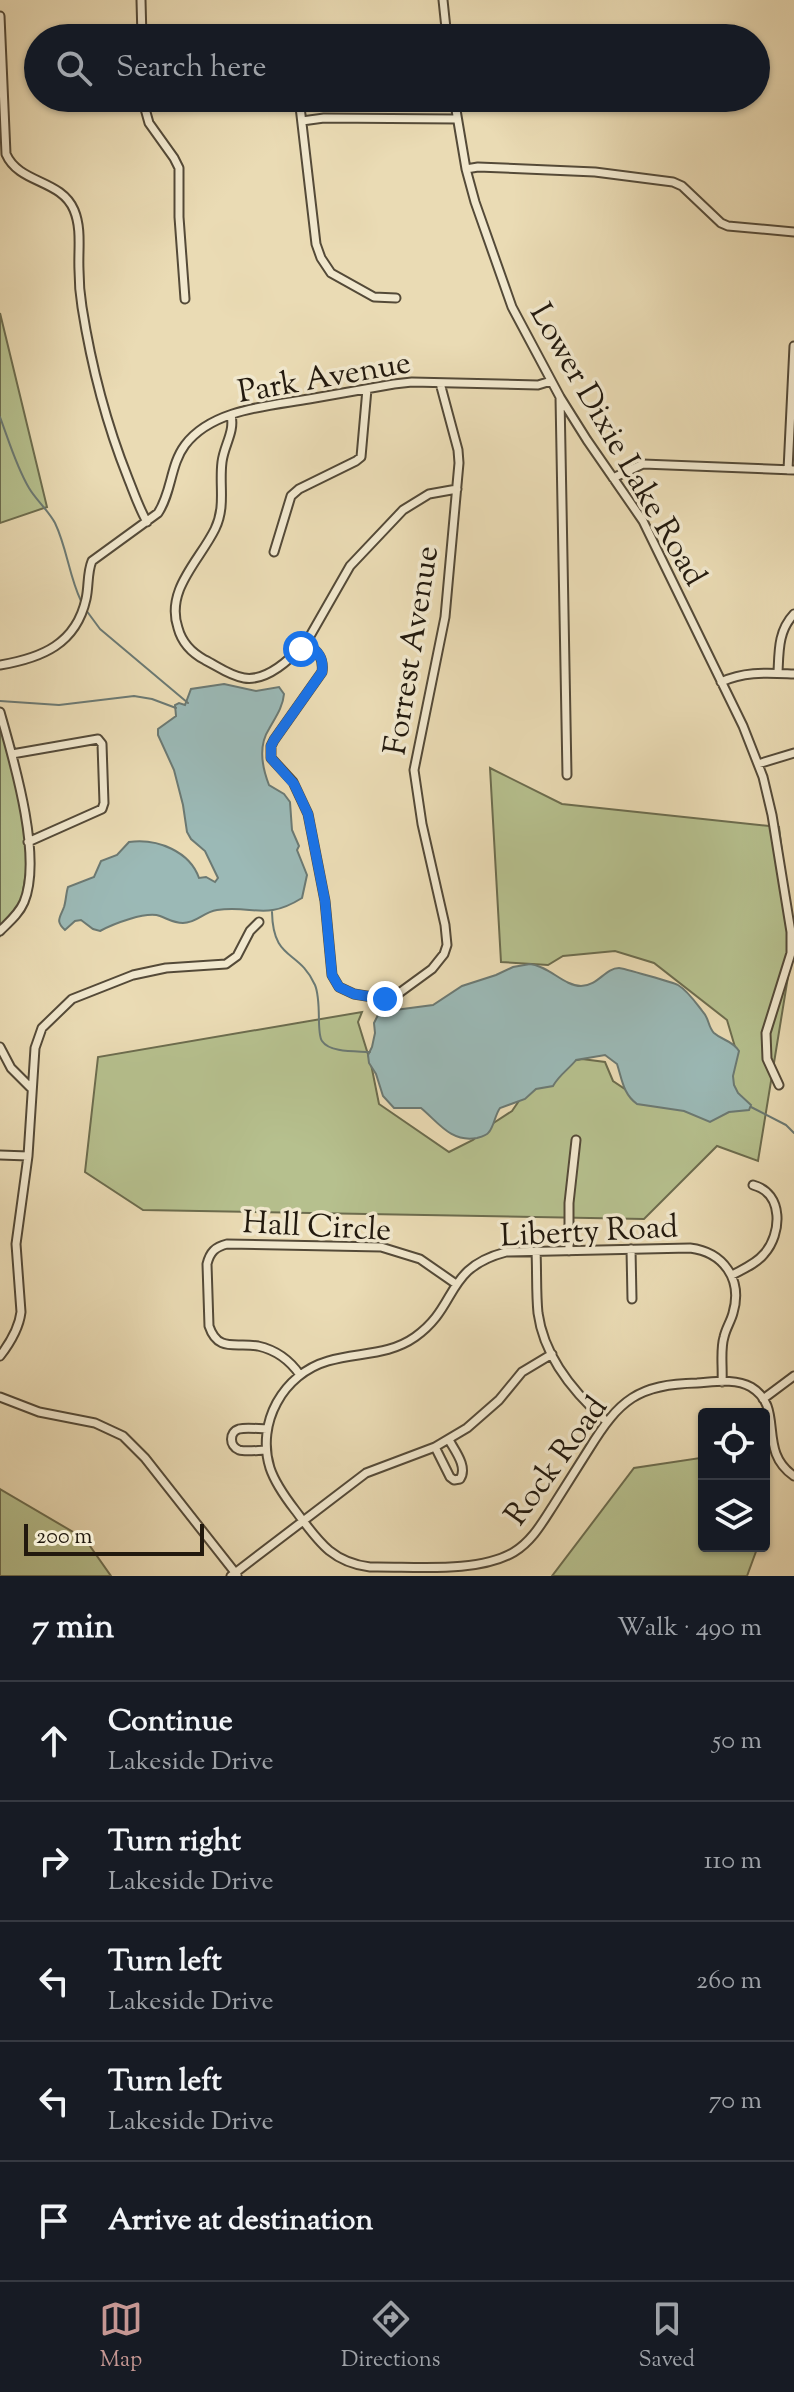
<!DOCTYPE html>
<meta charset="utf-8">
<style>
:root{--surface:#171b24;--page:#242831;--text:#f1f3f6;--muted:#9ea1a6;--line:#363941;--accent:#c59692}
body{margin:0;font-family:"Sorts Mill Goudy",serif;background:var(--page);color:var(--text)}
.controls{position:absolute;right:24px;bottom:24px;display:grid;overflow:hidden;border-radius:8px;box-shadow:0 2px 6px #0004}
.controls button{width:72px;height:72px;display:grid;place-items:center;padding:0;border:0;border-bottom:2px solid var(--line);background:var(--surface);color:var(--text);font:40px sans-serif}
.scale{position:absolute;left:24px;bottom:20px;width:180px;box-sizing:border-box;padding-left:8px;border:4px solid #22190e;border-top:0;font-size:22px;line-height:28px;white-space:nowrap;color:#22190e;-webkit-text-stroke:6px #f1e8ce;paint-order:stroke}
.stop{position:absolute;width:24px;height:24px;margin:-18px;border:6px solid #1a73e8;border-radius:50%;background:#fff}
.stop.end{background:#1a73e8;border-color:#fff;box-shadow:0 2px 8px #0008}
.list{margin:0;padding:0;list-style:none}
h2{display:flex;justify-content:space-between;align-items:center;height:104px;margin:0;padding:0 32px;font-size:34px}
h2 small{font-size:26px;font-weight:400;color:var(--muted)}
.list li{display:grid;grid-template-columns:52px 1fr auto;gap:24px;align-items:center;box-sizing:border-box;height:120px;padding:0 32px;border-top:2px solid var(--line)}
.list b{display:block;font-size:30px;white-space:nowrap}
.list p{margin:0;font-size:26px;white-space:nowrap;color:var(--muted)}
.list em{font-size:26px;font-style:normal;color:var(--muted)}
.icon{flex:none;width:44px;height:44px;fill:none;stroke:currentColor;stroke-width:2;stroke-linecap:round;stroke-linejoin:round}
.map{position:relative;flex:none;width:794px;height:1576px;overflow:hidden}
.search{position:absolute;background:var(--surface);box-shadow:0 2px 6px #0004;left:24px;right:24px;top:24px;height:88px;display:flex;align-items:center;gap:20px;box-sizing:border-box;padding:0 28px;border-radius:44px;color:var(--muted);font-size:30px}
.sheet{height:704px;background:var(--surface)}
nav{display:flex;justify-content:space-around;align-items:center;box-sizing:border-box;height:112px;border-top:2px solid var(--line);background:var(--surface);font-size:22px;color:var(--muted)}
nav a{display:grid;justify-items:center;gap:4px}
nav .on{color:var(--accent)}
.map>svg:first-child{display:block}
.green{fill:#b6c08e;stroke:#6c6c4e;stroke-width:2}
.water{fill:#9bb9b6;stroke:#6b7973;stroke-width:2}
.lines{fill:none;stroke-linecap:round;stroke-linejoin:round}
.stream{stroke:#6b7973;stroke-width:2}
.minor-casing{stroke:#544a38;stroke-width:11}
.minor{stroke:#f1e8ce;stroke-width:7}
.route{stroke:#1a73e8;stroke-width:10}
.labels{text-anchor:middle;stroke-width:7;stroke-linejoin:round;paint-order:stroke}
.street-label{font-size:32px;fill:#22190e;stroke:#f1e8ce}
</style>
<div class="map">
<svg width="794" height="1576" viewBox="0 0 794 1576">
<rect width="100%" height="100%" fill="#eadbb4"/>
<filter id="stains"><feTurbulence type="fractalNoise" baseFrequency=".0025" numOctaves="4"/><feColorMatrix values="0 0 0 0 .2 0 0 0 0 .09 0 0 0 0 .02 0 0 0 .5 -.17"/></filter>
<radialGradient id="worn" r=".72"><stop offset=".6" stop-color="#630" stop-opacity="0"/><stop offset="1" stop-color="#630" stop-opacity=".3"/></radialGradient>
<!-- green -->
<path class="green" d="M0,313L47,507L0,523Z
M0,713L30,847L20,910L0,936Z
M490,768L562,804L779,827L793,946L758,1161L717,1146L644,1219L143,1210L85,1172L98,1057L362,1012L358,1022L371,1064L379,1104L449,1152L473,1140L492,1124L512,1111L523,1095L562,1063L582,1059L605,1062L613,1081L637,1097L735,1047L727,1020L654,963L615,951L563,956L548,965L501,962Z
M700,1458L704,1463V1546H758L747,1576H552L634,1468Z
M0,1489L85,1539L111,1576H0Z"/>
<!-- water -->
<path class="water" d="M224,684L256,691L279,687L284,694C283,707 275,718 269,729C258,746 262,767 269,785L284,794L290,802L292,830L299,846L297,850L307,875L302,898C265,921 254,905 217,910C203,912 197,923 183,923C174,923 168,919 160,916C146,911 113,924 100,931L93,929L81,920L75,921L65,930C55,921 60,918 64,907C66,901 66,893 68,887L94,877L101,861L117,855L129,842C158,838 190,852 199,878L206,877L215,882L218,878L205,851L191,839L187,832L183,805L174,770L158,735V729L176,716L175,705L179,703L185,705L191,689Z
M530,964C549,966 564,986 581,986C598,986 605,968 619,968C622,968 675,983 678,985C688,991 696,1003 703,1012C709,1018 708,1027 714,1033C723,1041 732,1040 739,1051L733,1076L734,1085L738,1093L751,1105L749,1110L729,1112L710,1122L684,1111L637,1104C623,1094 622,1079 617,1064L605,1055L576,1060C569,1069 559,1075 553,1086L536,1089L525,1099L500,1108C495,1115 494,1126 489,1132C486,1136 481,1137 477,1138C451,1143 438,1122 421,1108H394L383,1096L376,1074L369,1063L368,1055L372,1047L375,1033L374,1023L378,1015L395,1010L433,1005L462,986L496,975L513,967Z"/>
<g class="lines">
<!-- stream -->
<path class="stream" d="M0,417C9,441 16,466 29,488C36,500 48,510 55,523C67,548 69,576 81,601
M86,610L100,629L188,703
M0,701L59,705L134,696L152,699L176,708
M272,912C273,962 299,949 315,985C322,1002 316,1033 322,1041C330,1053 356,1051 370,1052
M751,1107L786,1125L794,1133"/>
<!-- minor casing -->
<g class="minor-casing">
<path id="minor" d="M141,0L142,38
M443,0L447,38
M0,16L6,154C19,184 61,179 74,210C82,229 78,250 79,270C79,282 80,295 82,307C91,364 106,423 128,478C134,493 139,508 147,522
M142,98L149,123L174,158L179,168V217L185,299
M299,98L316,244L321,258L331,273L374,297L396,298
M454,98L466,169L475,202L512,307L560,397L587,440L643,521L743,726L763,777L772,815L791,932V953L766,1033L767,1059L779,1085
M302,121L324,118L457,119
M466,169L478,167L595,172L673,182L682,186L721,223L728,226L794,232
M560,397L567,775
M231,415C235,432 224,445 222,462C219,486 226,506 215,529C200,560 165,590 178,628C182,643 192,653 205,660C217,666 230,676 244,678C267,682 291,658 306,643L350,566L403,510L429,494L457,489
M788,470L794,346
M613,478L643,464L794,470
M274,552L291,496L299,489L356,461L361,457L367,389
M306,643C318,651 324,658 322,672L274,740L271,746V758L293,782L308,814L325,901L332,975L339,987L354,994L385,999L395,996L432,969L444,954L447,945L445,925L422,824L414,770L445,617L459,463L458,450L440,383
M0,665C42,658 76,644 86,599C89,586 87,573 92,561L158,513C172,492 170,465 185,445C212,409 269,406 309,399C338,394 366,389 394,384L412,382L538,385L551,381
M778,673C779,651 778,631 794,614
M721,682C745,671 767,673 794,674
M0,712C13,758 43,857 24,902C19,914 9,922 0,931
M12,754L98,739L102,744L104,803L102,809L28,842
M758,764L794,753
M0,1047L11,1068L32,1089
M0,1155L28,1156
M631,1249L632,1299
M536,1251C537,1272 536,1293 538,1313C544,1357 574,1393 606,1421
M569,1251V1203L576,1140
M732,1275C743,1269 756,1264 764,1254C782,1234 784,1193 753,1185
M0,1356C10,1343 19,1329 21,1312L16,1244L28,1156L35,1048L42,1028L72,999L133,975L166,968L226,964L237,956L250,931L259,922
M300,1375C289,1359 276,1350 258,1346C236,1342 218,1353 209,1326L207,1264C210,1252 215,1247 227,1244L381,1247L420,1259L456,1284
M722,1382C723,1367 720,1350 724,1337C726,1328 731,1321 733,1313C743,1279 723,1252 690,1248L506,1252C444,1268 459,1306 415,1337C388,1356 358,1352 328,1361C283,1374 256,1423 270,1468C275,1483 285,1497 295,1510C317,1539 330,1562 370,1567C412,1566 477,1574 514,1552C532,1541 542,1523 553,1506C565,1487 577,1468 589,1449C619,1400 638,1384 697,1383C714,1382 735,1378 751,1387C786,1408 756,1450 794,1476
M0,1397L39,1412L95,1423L123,1436L145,1458L237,1575
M763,1399L794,1376
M435,1447L450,1477L454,1480L460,1479C468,1467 455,1451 449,1440
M266,1450C259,1450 246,1452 239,1450C229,1446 229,1432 239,1429C247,1427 259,1429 267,1429
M231,1576L366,1473L435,1447L467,1428L499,1400L522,1372L552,1354"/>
</g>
<!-- minor -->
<use href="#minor" class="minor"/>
</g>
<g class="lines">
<!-- route -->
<path class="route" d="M301,649L306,643C318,651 324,657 322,672L274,740L271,746V758L294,784L308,814L325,901L332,975L339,987L354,994L385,999"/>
</g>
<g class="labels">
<!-- street labels -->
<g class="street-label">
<text transform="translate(324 376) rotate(-10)" y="11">Park Avenue</text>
<text transform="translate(619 444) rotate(60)" y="11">Lower Dixie Lake Road</text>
<text transform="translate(410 650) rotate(-81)" y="11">Forrest Avenue</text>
<text transform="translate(317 1225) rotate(3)" y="11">Hall Circle</text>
<text transform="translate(589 1230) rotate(-3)" y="11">Liberty Road</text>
<text transform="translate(555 1460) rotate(-54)" y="11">Rock Road</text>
</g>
</g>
<rect width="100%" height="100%" filter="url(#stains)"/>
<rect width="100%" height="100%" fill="url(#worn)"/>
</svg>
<div class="controls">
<button><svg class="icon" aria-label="locate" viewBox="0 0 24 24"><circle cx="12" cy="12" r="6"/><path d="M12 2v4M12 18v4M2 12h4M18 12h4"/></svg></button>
<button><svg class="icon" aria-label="layers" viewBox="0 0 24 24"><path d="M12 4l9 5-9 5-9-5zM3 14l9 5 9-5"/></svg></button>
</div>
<div class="scale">200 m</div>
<div class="stop" style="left:301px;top:649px"></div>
<div class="stop end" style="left:385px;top:999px"></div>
<div class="search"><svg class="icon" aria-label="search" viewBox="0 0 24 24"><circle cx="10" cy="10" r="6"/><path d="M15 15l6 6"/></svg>Search here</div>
</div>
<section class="sheet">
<h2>7 min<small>Walk · 490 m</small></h2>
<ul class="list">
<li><svg class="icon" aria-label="ahead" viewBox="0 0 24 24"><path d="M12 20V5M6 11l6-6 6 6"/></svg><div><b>Continue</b><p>Lakeside Drive</p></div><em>50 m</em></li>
<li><svg class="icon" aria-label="right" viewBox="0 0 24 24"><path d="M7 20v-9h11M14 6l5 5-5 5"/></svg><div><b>Turn right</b><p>Lakeside Drive</p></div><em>110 m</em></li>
<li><svg class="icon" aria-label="left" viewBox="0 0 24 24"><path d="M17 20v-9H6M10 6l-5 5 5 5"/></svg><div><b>Turn left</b><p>Lakeside Drive</p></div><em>260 m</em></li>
<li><svg class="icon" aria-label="left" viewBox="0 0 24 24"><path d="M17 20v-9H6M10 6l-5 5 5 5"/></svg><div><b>Turn left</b><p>Lakeside Drive</p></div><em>70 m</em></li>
<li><svg class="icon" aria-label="arrive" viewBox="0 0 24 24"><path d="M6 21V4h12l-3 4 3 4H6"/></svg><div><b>Arrive at destination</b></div></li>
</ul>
</section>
<nav>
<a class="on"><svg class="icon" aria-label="map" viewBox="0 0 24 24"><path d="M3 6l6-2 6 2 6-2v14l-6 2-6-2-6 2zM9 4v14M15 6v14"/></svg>Map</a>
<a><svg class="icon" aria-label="directions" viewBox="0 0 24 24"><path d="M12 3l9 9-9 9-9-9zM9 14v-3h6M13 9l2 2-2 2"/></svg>Directions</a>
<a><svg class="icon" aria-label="saved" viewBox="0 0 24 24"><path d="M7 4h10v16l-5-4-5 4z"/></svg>Saved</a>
</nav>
